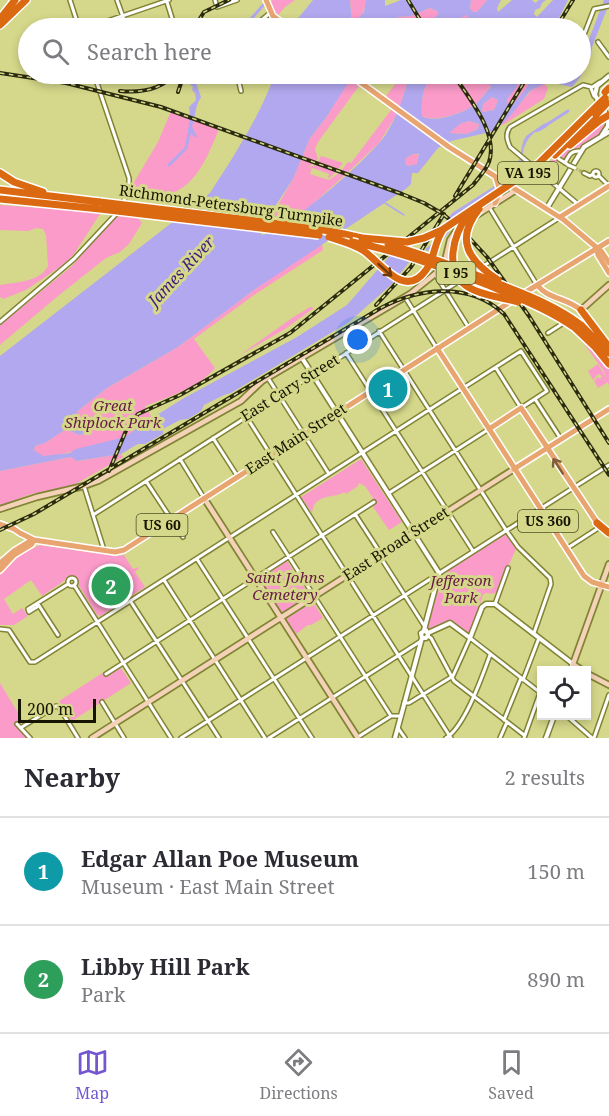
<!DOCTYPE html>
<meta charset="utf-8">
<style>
:root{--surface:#fff;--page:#f2f2f3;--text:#2b2b33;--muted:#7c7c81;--line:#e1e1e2;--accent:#7356d0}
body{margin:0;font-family:"Noto Serif",serif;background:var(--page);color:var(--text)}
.controls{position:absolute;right:18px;bottom:18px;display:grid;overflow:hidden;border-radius:0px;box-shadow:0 3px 9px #0003}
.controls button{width:54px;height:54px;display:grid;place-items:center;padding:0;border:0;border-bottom:2px solid var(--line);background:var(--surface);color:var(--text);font:30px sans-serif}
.scale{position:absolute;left:18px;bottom:15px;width:78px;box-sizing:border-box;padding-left:6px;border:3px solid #161600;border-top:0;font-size:16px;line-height:21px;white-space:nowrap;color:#161600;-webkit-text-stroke:4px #d5d88a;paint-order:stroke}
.you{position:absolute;left:358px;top:340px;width:21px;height:21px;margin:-15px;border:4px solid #fff;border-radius:50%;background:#1a73e8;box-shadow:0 0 0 9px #1a73e833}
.badge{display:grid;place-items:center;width:39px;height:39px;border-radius:50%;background:var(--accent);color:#fff;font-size:20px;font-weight:700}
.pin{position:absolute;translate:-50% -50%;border:3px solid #fff;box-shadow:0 2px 6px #0006}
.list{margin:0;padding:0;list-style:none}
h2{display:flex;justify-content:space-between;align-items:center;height:78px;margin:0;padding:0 24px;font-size:26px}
h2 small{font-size:20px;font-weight:400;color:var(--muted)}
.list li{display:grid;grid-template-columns:39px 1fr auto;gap:18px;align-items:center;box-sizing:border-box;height:108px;padding:0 24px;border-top:2px solid var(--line)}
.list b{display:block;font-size:22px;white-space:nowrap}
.list p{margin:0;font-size:20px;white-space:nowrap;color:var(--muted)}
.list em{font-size:20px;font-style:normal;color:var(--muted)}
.icon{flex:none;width:33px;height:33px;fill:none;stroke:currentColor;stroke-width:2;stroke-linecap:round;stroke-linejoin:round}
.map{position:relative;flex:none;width:609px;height:738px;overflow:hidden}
.search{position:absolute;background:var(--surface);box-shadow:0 3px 9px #0003;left:18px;right:18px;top:18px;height:66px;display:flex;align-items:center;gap:15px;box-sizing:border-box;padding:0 21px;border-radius:33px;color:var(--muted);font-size:22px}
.sheet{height:294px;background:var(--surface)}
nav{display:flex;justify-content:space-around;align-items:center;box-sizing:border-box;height:84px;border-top:2px solid var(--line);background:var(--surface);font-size:16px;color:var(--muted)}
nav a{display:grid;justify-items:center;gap:3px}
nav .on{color:var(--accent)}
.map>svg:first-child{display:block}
.green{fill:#fb9bc9}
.water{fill:#b2a8ef;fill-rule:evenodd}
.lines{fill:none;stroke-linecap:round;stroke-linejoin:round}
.stream{stroke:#b2a8ef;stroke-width:1.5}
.canal{stroke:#b2a8ef;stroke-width:3}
.minor-tunnel{stroke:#afb16e;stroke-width:3;stroke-dasharray:3 1.5;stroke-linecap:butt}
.minor-casing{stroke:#818335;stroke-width:6}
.tertiary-casing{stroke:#818335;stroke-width:7}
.secondary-casing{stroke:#818335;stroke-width:8}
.primary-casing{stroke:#fff;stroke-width:8}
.motorway-casing{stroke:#fff;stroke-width:10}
.minor{stroke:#fff;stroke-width:3}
.tertiary{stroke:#fff;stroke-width:4}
.secondary{stroke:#f4d2b8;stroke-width:4.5}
.primary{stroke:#e9a570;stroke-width:5}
.motorway{stroke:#da6911;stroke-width:7}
.rail-casing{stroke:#2b2b0f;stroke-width:4}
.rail{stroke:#d5d88a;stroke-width:1.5;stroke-dasharray:4.5;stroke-linecap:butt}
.minor-bridge-casing{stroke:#818335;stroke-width:6;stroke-linecap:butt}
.primary-bridge-casing{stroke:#fff;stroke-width:8;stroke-linecap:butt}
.motorway-bridge-casing{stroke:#fff;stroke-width:10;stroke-linecap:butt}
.minor-bridge{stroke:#fff;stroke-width:3}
.primary-bridge{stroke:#e9a570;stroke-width:5}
.motorway-bridge{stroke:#da6911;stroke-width:7}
.oneway{stroke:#6e3b08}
.oneway2{stroke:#805e38}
.labels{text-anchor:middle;stroke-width:6;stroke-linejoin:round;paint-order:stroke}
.shield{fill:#d5d88a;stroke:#4f5029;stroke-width:1.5}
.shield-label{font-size:14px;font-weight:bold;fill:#161600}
.street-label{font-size:15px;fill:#161600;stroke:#d5d88a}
.park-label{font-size:15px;font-style:italic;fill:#681b46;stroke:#d5d88a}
.water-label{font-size:16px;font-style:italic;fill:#3c1a80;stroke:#d5d88a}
</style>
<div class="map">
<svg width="609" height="738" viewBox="0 0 609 738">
<rect width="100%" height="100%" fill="#d5d88a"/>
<!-- green -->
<path class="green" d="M272,0H295L285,7L278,15L274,12L271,2Z
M350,0H366C365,10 361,21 352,25Z
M471,0H487L477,12H474L470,9Z
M430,8L437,11L438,14L426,28H409L403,26L401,28H382L398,17L411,16Z
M467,15L468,25L465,28H450L453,21Z
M393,74H410L400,106L386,96L399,79Z
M461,76L488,82L491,86C486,91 483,97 478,102C469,112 434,123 422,116C421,107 422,83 432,79C439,76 453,77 461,76Z
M350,79L359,86L318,142L315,149L318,159L308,168L317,164L336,172L328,179L329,174L312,168L310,174L329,180L339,173L345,175L305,211L286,222L275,221L272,215L293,179L310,138L325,119Z
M524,79L528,87C524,93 518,99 513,104H508L506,101C510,95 518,86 520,80Z
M544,83L548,88L544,99L503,125L502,123L531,91Z
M492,97L498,100L494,110L482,112L483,104Z
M391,110L397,114L379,143L347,173L341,171L348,162L351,163Z
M171,111L219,129C208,156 194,193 160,196C152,197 141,194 133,192L130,189L158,142Z
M605,119C605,138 587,144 573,150C568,152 567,157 563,159C557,162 556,161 552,167L548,163Z
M469,121L479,124L478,129L466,134L448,133L460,124Z
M413,154L419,155L417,164L408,166L405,163L406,158Z
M321,156L343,163L338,169L318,163Z
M0,205L98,212L100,214L74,254L63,265L26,290L3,299L0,297V285C16,282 40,282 48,266L46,235L43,229L37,228L28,231L0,230Z
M117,214L136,215L142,223L129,244L120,252L106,258L58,296L0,345V325L72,266Z
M322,243L323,250L254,295L194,339L215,368C201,386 167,398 145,406L152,418C143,423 134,432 125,437C115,443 51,458 41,456C38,455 36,452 34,450L35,446L45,443L66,429L79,435L86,434L81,420L73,419L79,410L107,388L178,347L254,290Z
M310,307L314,308L285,329L240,355L292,318Z
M577,334L594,350L609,370V387L608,382L598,388L594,381L598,377L600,379L602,376L598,374L593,380L588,371L598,364L607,379L603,370Z
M121,454L123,457L74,485L28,495L0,506V471L71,457L78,461Z
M361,459L402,522L389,530L373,507L375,501L371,499L373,498L365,486L359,483L358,486L346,494L345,492C333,499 314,493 312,513L301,497Z
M506,534L516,549L497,592L493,594L486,593L483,595L470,632H465L449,622L429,630L428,627L440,582L447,568L497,536Z
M40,545L116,556L124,555L133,569L140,567L135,572L145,587L101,616L97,615L79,586L76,577L68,576L64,581L42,596L31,580L4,599L13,614L22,608L28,616L14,625H0V575L21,554Z
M287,561L309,595L282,613L260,579Z
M313,602L323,618L311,625H308L296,634L286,619Z
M121,668L131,683L72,721L59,701L104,672L107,676Z
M0,683L23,721L18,728L28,738H0Z"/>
<!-- water -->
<path class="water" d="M313,0H350L352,25L364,12L366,0H385V6L401,0H471L470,9L474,12H477L487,0H501L497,8L498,12L512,0H532L535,3L539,0H546L542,3L540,8L535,10L534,14L537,17L553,0H568L554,28H465L468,25L467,15L453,21L450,28H426L438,14L437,11L430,8L411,16L398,17L381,28H290Z
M604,0H609V4L592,47C591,62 582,76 572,87L548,82L530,91L512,114L495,131L451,141L438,148L418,173H412L411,184L407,188L254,290L178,347L107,388L79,410L73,419L84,422L86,434L79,435L66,429L45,443L35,446L34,450L43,456L70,453L76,449L125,437L144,423L184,398L297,337L347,305L392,253L414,256L392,284L349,322L231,393L224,395L204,405L201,411L188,419L180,420L163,429V434L145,444H138L121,454L77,461L71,457L0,471V356L210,193C234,156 260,116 275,74H354L325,119L310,138L293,179L259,231L262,235C289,229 370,158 386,134C398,115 404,94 410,74H533L529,80L532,82L540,78L538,74L543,77L546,74H554V77C563,82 571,74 580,74L581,60ZM461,76L488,82L491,87C486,91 483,97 478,102C468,112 434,124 422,116C421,107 422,83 432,79C439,76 453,77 461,76ZM524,79L528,86L513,104H509L506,101C511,94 518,87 520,80ZM492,97L498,100L494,110L482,112L483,104ZM469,121L479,124L478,129L466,134L449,133L460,124ZM413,154H419L417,164L408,166L405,163L406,158Z
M191,74H195L196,83L201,97C194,108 196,116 192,127L197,136L196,138L188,131L190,116L189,107L196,100L195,93L192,90L193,87L190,84Z
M545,123L547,127L538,132H535C518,146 524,162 521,180L514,175C504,176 502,184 495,189C479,202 461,207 448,224L450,231L440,244L427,251L425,249L447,233L443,226L452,213L493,187L513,168L519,160L523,142L526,136Z"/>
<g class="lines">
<!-- stream -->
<path class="stream" d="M385,203L404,215"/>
<!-- canal -->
<path class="canal" d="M243,28L267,1
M543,127L568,111
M169,165L186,148L190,130"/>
<!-- minor-tunnel -->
<path class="minor-tunnel" d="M575,168L584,173"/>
<!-- minor casing -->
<g class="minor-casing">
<path id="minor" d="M70,0L79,28
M117,0L127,28
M215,0L217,7L237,0
M167,2L175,28
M87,28L169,0
M252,28L270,13
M598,42L609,57
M580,45L594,9L609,6
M94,74L129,178V191L122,204
M237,74L241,91
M594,96L591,88L600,82
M559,159L567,164
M565,163C569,155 571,150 581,151
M593 174a3 3 0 1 1 6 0a3 3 0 1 1-6 0Z
M584,173L590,176L593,174
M599,176L608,185
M579,205L510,147C507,140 505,134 510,127L583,85L591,87
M489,207L537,285
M474,272L559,218
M435,274L469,328
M405,297L436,347
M0,322L74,259L117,213
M379,331L506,530L518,547L550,578L551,584L534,633
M548,333L565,322
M346,353L473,551
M268,378L329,474
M535,399L561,439
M246,416L451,738
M213,438L238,477
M180,459L204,498
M146,481L183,537
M84,486L104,550
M389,493L489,429
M355,514L381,554
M93,515L461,280
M273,532L391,716
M566,549L600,527
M379,555L425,627
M197,559L312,738
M68 582a4 4 0 1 1 8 0a4 4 0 1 1-8 0Z
M164,580L265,738
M74,585L171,738
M131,602L219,738
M495,604L508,568
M0,629L9,630L30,662H35L521,351L547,391L521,408L496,368
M58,635L38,604L37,607L29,612L28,609L68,584
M427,636L431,638L454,681L524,735
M106,674L374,502
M523,680L539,638
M102,702L124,738
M404,703H409L453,676L470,638L542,694
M567,716L592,738
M504,720L521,678
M17,724L30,738
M22,727L56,706L59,707L78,738
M398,728L405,738
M358,737L391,716H400
M181,738L609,465
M269,738L421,641
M446,738C465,726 482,677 490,655
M500,738L507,722
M524,738L540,693
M594,738L609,695"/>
</g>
<!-- tertiary casing -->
<g class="tertiary-casing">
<path id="tertiary" d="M609,76L597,86L595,95L609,120
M602,135L608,126V120
M547,208L584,147L609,132
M302,358L439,573L424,630
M428,633L450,623L470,638L482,607L486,604H495L573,664L570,670
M395,738L422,638L421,633L426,630L428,635L426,638H422
M546,738L554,716"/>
</g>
<!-- secondary casing -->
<g class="secondary-casing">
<path id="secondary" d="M477,215L516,190
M581,310L609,285
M204,498L358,738
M0,509L37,497L84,486L98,481L241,401L262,381L410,294L435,274L444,265L450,240L458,228
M582,670L573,664L609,564
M586,673L609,685
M92,738L514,469"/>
</g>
<!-- primary casing -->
<g class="primary-casing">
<path id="primary" d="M266,0L273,16L289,28
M349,74L449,147L564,220L602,252L609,263
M495,203L500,191L496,178
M560,217L609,186
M597,249L598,255L609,273
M537,285C548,299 567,298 581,310
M521,295L609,241
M437,348L584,576L592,582L609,587
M489,429L521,408L598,524
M514,469L609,409
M0,524L14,529
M20,533L34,540L115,552L124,550L513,300
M0,563L14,551L32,540
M0,570L14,555L32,544L34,540"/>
</g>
<!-- motorway casing -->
<g class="motorway-casing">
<path id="motorway" d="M0,19L15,0
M0,25L26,0
M605,92L609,88
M570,145L599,121
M555,155L596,115
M0,173L14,182L43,192
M0,190L100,202
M0,199L100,209
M344,234L362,238
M581,310L609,347
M581,325L609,353
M575,328L595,347L609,364
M597,523L609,533"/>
</g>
<!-- minor -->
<use href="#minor" class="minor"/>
<!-- tertiary -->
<use href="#tertiary" class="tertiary"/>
<!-- secondary -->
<use href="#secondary" class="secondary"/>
<!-- primary -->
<use href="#primary" class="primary"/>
<!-- motorway -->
<use href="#motorway" class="motorway"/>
<!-- rail casing -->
<g class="rail-casing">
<path id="rail" d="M408,0L425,28
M194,28L204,12L229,0
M556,28L573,0
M0,73L66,83L161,107L402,194L424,203L443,214L463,231L487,257L529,316L609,443
M120,91C141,93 161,90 175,74
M178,92L184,74
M455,196L529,74
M376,305L411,267L444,214
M109,471L128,426L138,414L180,395L290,333L473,185C479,177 486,170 489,162C499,133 468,97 453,74
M0,530L34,514L379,309C417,288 469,281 504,314L609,475"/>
</g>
<!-- rail -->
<use href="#rail" class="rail"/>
<!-- minor-bridge casing -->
<g class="minor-bridge-casing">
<path id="minor-bridge" d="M568,165L575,168"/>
</g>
<!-- primary-bridge casing -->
<g class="primary-bridge-casing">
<path id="primary-bridge" d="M14,529L20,533"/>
</g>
<!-- motorway-bridge casing -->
<g class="motorway-bridge-casing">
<path id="motorway-bridge" d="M596,115L607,103
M599,121L609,115
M100,202L308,227L344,234
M100,209L319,235
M479,209C454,240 469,261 498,280
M468,215C453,235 443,271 468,287C482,296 502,297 518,302
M329,237C341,241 354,244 364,251C381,263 405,300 426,270C435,258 434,242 443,230
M362,238L407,242L424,238L442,230L534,168L605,98
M352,242C399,251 443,268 488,285C518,298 548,309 575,328
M388,244C424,255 459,268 494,282C524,294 555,305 581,325"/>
</g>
<!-- minor-bridge -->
<use href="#minor-bridge" class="minor-bridge"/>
<!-- primary-bridge -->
<use href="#primary-bridge" class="primary-bridge"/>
<!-- motorway-bridge -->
<use href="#motorway-bridge" class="motorway-bridge"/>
</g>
<!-- one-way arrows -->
<defs><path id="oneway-shaft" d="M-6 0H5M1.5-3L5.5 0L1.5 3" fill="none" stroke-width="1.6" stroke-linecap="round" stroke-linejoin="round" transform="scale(1.5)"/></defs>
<use class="oneway" href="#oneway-shaft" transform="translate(385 270) rotate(42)"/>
<use class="oneway2" href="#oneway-shaft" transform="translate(558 466) rotate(-123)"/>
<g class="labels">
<!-- shield labels -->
<g class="shield">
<rect x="498" y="162" width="60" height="22" rx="4.5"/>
<rect x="436.5" y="262" width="39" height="22" rx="4.5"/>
<rect x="518" y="510" width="60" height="22" rx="4.5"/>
<rect x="136.5" y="514" width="51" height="22" rx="4.5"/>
</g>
<g class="shield-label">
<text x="528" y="178">VA 195</text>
<text x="456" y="278">I 95</text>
<text x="548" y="526">US 360</text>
<text x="162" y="530">US 60</text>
</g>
<!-- street labels -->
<g class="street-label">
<text transform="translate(231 206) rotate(8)" y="5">Richmond-Petersburg Turnpike</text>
<text transform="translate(290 388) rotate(-32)" y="5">East Cary Street</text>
<text transform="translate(296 439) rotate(-33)" y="5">East Main Street</text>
<text transform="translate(396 544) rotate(-33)" y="5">East Broad Street</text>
</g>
<!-- park labels -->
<g class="park-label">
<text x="113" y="411">Great<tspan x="113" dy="17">Shiplock Park</tspan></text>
<text x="285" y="583">Saint Johns<tspan x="285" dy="17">Cemetery</tspan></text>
<text x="461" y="586">Jefferson<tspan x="461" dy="17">Park</tspan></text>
</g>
<!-- water labels -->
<g class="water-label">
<text transform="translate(181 271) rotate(-47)" y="6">James River</text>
</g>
</g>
</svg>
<div class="controls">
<button><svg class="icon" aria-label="locate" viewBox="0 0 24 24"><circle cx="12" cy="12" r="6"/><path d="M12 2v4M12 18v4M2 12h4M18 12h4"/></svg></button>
</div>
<div class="scale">200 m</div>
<div class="you"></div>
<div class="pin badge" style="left:388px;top:389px;background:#0f9aa8">1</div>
<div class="pin badge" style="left:111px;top:586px;background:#2e9e5b">2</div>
<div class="search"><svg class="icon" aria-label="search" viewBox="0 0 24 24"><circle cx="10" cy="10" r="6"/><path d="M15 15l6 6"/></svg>Search here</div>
</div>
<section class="sheet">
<h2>Nearby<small>2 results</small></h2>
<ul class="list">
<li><span class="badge" style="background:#0f9aa8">1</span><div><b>Edgar Allan Poe Museum</b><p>Museum · East Main Street</p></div><em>150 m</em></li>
<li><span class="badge" style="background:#2e9e5b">2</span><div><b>Libby Hill Park</b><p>Park</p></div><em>890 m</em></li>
</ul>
</section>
<nav>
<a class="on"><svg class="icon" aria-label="map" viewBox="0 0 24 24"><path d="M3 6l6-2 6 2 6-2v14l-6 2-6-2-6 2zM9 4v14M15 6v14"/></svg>Map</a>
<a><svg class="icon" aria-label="directions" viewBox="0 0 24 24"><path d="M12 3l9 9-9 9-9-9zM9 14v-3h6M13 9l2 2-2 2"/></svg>Directions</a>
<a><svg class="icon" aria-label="saved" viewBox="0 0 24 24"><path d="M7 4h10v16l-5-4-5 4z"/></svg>Saved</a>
</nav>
